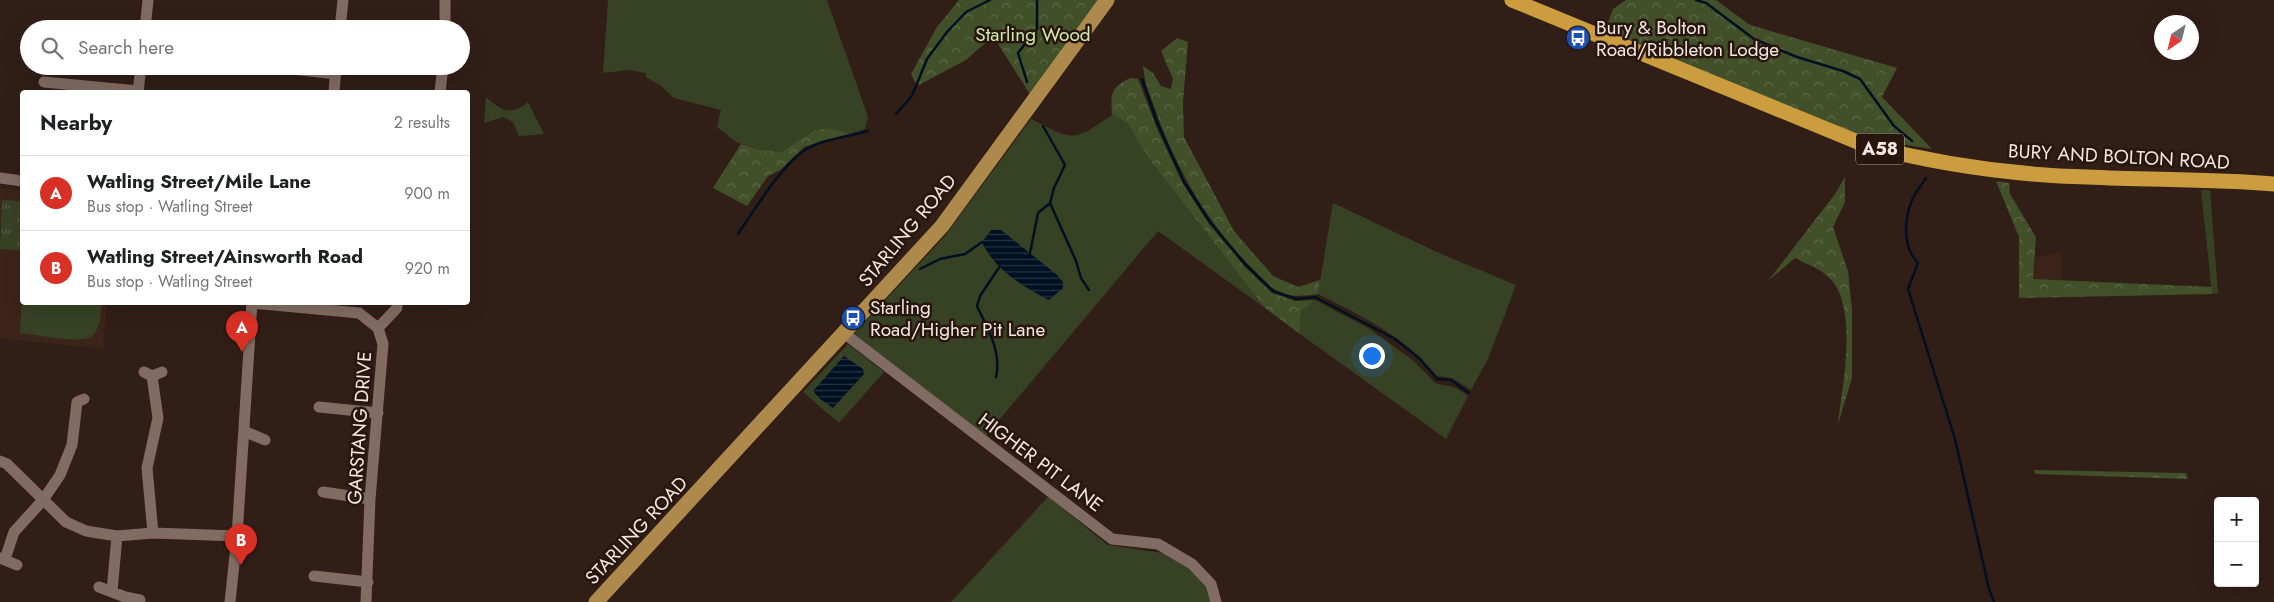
<!DOCTYPE html>
<meta charset="utf-8">
<style>
:root{--surface:#fff;--page:#f6f6f6;--text:#202124;--muted:#757577;--line:#e0e0e0;--accent:#d93025}
body{margin:0;font-family:Jost,sans-serif;background:var(--page);color:var(--text)}
.controls{position:absolute;right:15px;bottom:15px;display:grid;overflow:hidden;border-radius:5px;box-shadow:0 5px 20px #0002}
.controls button{width:45px;height:45px;display:grid;place-items:center;padding:0;border:0;border-bottom:1px solid var(--line);background:var(--surface);color:var(--text);font:25px sans-serif}
.compass{position:absolute;left:2154px;top:15px;width:45px;height:45px;border-radius:50%;background:var(--surface);box-shadow:0 5px 20px #0002;rotate:215deg}
.you{position:absolute;left:1371px;top:355px;width:18px;height:18px;margin:-12px;border:4px solid #fff;border-radius:50%;background:#1a73e8;box-shadow:0 0 0 8px #1a73e833}
.badge{display:grid;place-items:center;width:32px;height:32px;border-radius:50%;background:var(--accent);color:#fff;font-size:16px;font-weight:700}
.pin{position:absolute;translate:-50% -41px;filter:drop-shadow(0 1px 2px #0008)}
.pin::after{content:'';position:absolute;top:26px;width:18px;height:15px;background:inherit;clip-path:polygon(0 0,100% 0,50% 100%)}
.list{margin:0;padding:0;list-style:none}
h2{display:flex;justify-content:space-between;align-items:center;height:65px;margin:0;padding:0 20px;font-size:21px}
h2 small{font-size:16px;font-weight:400;color:var(--muted)}
.list li{display:grid;grid-template-columns:32px 1fr auto;gap:15px;align-items:center;box-sizing:border-box;height:75px;padding:0 20px;border-top:1px solid var(--line)}
.list b{display:block;font-size:19px;white-space:nowrap}
.list p{margin:0;font-size:16px;white-space:nowrap;color:var(--muted)}
.list em{font-size:16px;font-style:normal;color:var(--muted)}
.icon{flex:none;width:28px;height:28px;fill:none;stroke:currentColor;stroke-width:2;stroke-linecap:round;stroke-linejoin:round}
.map{position:relative;flex:none;width:2274px;height:602px;overflow:hidden}
.search{position:absolute;background:var(--surface);box-shadow:0 5px 20px #0002;left:20px;top:20px;width:450px;height:55px;display:flex;align-items:center;gap:12px;box-sizing:border-box;padding:0 18px;border-radius:28px;color:var(--muted);font-size:19px}
.panel{position:absolute;background:var(--surface);box-shadow:0 5px 20px #0002;left:20px;top:90px;width:450px;height:215px;border-radius:5px}
.map>svg:first-child{display:block}
.built{fill:#3d241a}
.grass{fill:#374225}
.forest{fill:url(#forest-crowns)}
.park{fill:url(#park-tufts)}
.water{fill:url(#water-rules)}
.lines{fill:none;stroke-linecap:round;stroke-linejoin:round}
.stream{stroke:#001023;stroke-width:2.5}
.minor{stroke:#826b62;stroke-width:11}
.major{stroke:#ae894c;stroke-width:15}
.highway{stroke:#cb9d3e;stroke-width:15}
.labels{text-anchor:middle;stroke-width:5;stroke-linejoin:round;paint-order:stroke}
.shield{fill:#27150e;stroke:#b6a8a2;stroke-width:1}
.shield-label{font-size:18px;font-weight:bold;fill:#f4e7e1}
.poi-label{font-size:19px;fill:#f4e7e1;stroke:#27150e;text-anchor:start}
.park-label{font-size:19px;fill:#d0eca8;stroke:#27150e}
.street-label{font-size:19px;fill:#f4e7e1;stroke:#27150e}
</style>
<div class="map">
<svg width="2274" height="602" viewBox="0 0 2274 602">
<defs>
<pattern id="forest-crowns" width="20" height="18" patternUnits="userSpaceOnUse" patternTransform="scale(1.25)"><rect width="20" height="18" fill="#415029"/><path d="M2 6a3 3 0 1 1 6 0M12 15a3 3 0 1 1 6 0" fill="none" stroke="#5d6948"/></pattern>
<pattern id="park-tufts" width="24" height="20" patternUnits="userSpaceOnUse" patternTransform="scale(1.25)"><rect width="24" height="20" fill="#374225"/><path d="M3 7l-1-3M5 7V3M7 7l1-3M15 17l-1-3M17 17v-4M19 17l1-3" fill="none" stroke="#555d44"/></pattern>
<pattern id="water-rules" width="6" height="5" patternUnits="userSpaceOnUse" patternTransform="scale(1.25)"><rect width="6" height="5" fill="#001023"/><path d="M0 2.5h6" fill="none" stroke="#263343"/></pattern>
</defs>
<rect width="100%" height="100%" fill="#311e17"/>
<!-- built -->
<path class="built" d="M0,188L22,190V302L107,303L103,349L0,338Z
M2061,253V281L2033,279L2035,258Z"/>
<!-- grass -->
<path class="grass" d="M608,0H827L868,117L865,129L851,134L829,128L815,130L781,152L761,150L736,142L717,127L721,110L674,98L661,86L646,77V73L628,70L603,73Z
M486,97C501,111 512,116 528,102L544,134L519,136L513,122L503,117L484,123Z
M1112,115L1127,123L1149,159L1265,308L1158,231L984,438L852,336L945,236L1031,119C1073,141 1073,142 1112,115Z
M2201,190H2210L2218,293L2212,294Z
M1333,203L1439,253L1516,285L1488,359L1471,390L1452,378L1437,376C1406,337 1362,316 1318,294Z
M22,298V302L101,303C101,313 101,328 92,336C83,345 33,334 20,333Z
M1315,300L1368,328L1414,361L1435,383L1456,388L1468,396L1446,439L1300,334L1301,311Z
M848,344L884,372L839,423L803,392Z
M1048,497L1108,545L1162,553L1185,565L1207,585L1211,602H951Z"/>
<!-- forest -->
<path class="forest" d="M959,0H1100L1031,96L993,36L966,60L917,86L911,74L937,27Z
M1626,0H1716L1750,25L1897,68L1882,97L1932,149L1868,139L1605,30L1613,9Z
M1177,38L1188,42L1183,101L1184,137L1234,231L1273,276L1298,287L1320,280L1318,294C1303,296 1288,298 1274,289C1268,285 1262,278 1257,273C1210,228 1177,171 1155,109C1150,95 1144,81 1143,66L1153,73L1161,86L1171,89L1173,79L1161,51Z
M1130,78L1138,79L1158,131L1183,184L1209,224L1245,267L1272,293L1296,301L1315,300L1301,311L1300,334L1265,308L1149,159L1127,123L1112,115C1111,94 1110,88 1130,78Z
M829,128L851,134L804,147L780,170L768,176L747,206L713,188L741,144L761,150L781,152L815,130Z
M1845,177V202L1833,227L1848,271L1852,309V378L1838,424C1842,386 1861,301 1825,274C1816,267 1804,263 1795,258L1768,281L1835,194Z
M1996,181L2009,183L2010,194L2036,237L2033,279L2212,287V294L2019,298V237Z
M2034,470L2186,473L2188,479L2035,474Z"/>
<!-- park -->
<path class="park" d="M2,200L22,201V251L0,249Z"/>
<!-- water -->
<path class="water" d="M991,230H1001L1056,274L1063,282V288L1049,300C1023,287 994,269 982,242Z
M844,356L863,369L864,374L833,408L820,399L813,391Z"/>
<g class="lines">
<!-- stream -->
<path class="stream" d="M1696,0L1706,3L1754,39L1797,57L1843,71L1860,79L1894,126L1912,141
M1142,79L1157,122L1184,182L1210,222L1246,265L1273,291L1296,299L1315,297L1395,339L1420,359L1437,379L1451,380L1469,393
M1027,82L1018,53L1037,29V0
M896,114L912,96L927,59L947,32L966,12L990,0
M1043,126L1065,165L1054,188L1050,203L1076,261L1081,278L1089,290
M1926,178C1922,185 1916,191 1913,198C1904,218 1902,247 1918,263L1908,289L1955,439L1989,589L1994,602
M738,234C755,209 781,166 805,150C819,140 850,136 868,131
M1030,253L1038,213L1050,203
M920,269L940,259L965,254L982,242
M996,377C1002,351 987,328 977,306L980,296L1000,266"/>
<!-- minor -->
<path class="minor" d="M145,29L148,0
M340,29L343,0
M445,29V0
M267,66L336,74
M44,82L138,91
M138,92L141,66
M334,92L336,67
M440,92L443,66
M0,178L22,181
M252,303L359,313L378,328L383,344L370,499L366,602
M378,328L397,308V302
M845,334L1112,539L1158,544L1192,564L1211,584L1216,602
M144,372L152,376L162,372
M152,376L158,418L147,468L153,533
M319,407L378,413
M244,431L265,440
M0,461L7,464L66,522L86,531L117,536L153,533L237,536
M323,492L370,499
M0,558L17,565
M5,559L14,532L43,500L60,475L72,445L77,402L84,399
M314,576L368,582
M99,587L125,597L140,600
M112,591L117,536
M230,602L237,536L252,302"/>
<!-- major -->
<path class="major" d="M596,602L942,226L1107,0"/>
<!-- highway -->
<path class="highway" d="M1512,0L1865,145C1937,164 2013,175 2087,177C2150,180 2212,179 2274,184"/>
</g>
<!-- icons -->
<defs>
<g id="bus-disc" transform="scale(1.25)"><circle r="9.5" fill="#1a4fb4" stroke="#27150e"/><path d="M-5-6H5V4H4V6H2V4H-2V6H-4V4H-5ZM-3.5-4V0h7V-4ZM-3.5 1.2v1.5H-2V1.2ZM2 1.2v1.5H3.5V1.2Z" fill="#fff"/></g>
</defs>
<g fill-rule="evenodd">
<use href="#bus-disc" x="1578" y="38"/>
<use href="#bus-disc" x="853" y="318"/>
</g>
<g class="labels">
<!-- shield labels -->
<rect class="shield" x="1856" y="133.5" width="48" height="31" rx="4"/>
<g class="shield-label">
<text x="1880" y="155">A58</text>
</g>
<!-- poi labels -->
<g class="poi-label">
<text x="1596" y="34">Bury &amp; Bolton<tspan x="1596" dy="22">Road/Ribbleton Lodge</tspan></text>
<text x="870" y="314">Starling<tspan x="870" dy="22">Road/Higher Pit Lane</tspan></text>
</g>
<!-- park labels -->
<g class="park-label">
<text x="1033" y="41">Starling Wood</text>
</g>
<!-- street labels -->
<g class="street-label">
<text transform="translate(2119 156) rotate(3)" y="7">BURY AND BOLTON ROAD</text>
<text transform="translate(907 230) rotate(-50)" y="7">STARLING ROAD</text>
<text transform="translate(359 428) rotate(-86)" y="7">GARSTANG DRIVE</text>
<text transform="translate(1041 462) rotate(37)" y="7">HIGHER PIT LANE</text>
<text transform="translate(636 530) rotate(-47)" y="7">STARLING ROAD</text>
</g>
</g>
</svg>
<div class="controls">
<button>+</button>
<button>−</button>
</div>
<svg class="compass" viewBox="-18 -18 36 36"><path d="M0-13l5 13h-10z" fill="#e53935"/><path d="M0 13l5-13h-10z" fill="#757577"/></svg>
<div class="you"></div>
<div class="pin badge" style="left:242px;top:352px">A</div>
<div class="pin badge" style="left:241px;top:565px">B</div>
<div class="search"><svg class="icon" aria-label="search" viewBox="0 0 24 24"><circle cx="10" cy="10" r="6"/><path d="M15 15l6 6"/></svg>Search here</div>
<section class="panel">
<h2>Nearby<small>2 results</small></h2>
<ul class="list">
<li><span class="badge">A</span><div><b>Watling Street/Mile Lane</b><p>Bus stop · Watling Street</p></div><em>900 m</em></li>
<li><span class="badge">B</span><div><b>Watling Street/Ainsworth Road</b><p>Bus stop · Watling Street</p></div><em>920 m</em></li>
</ul>
</section>
</div>
